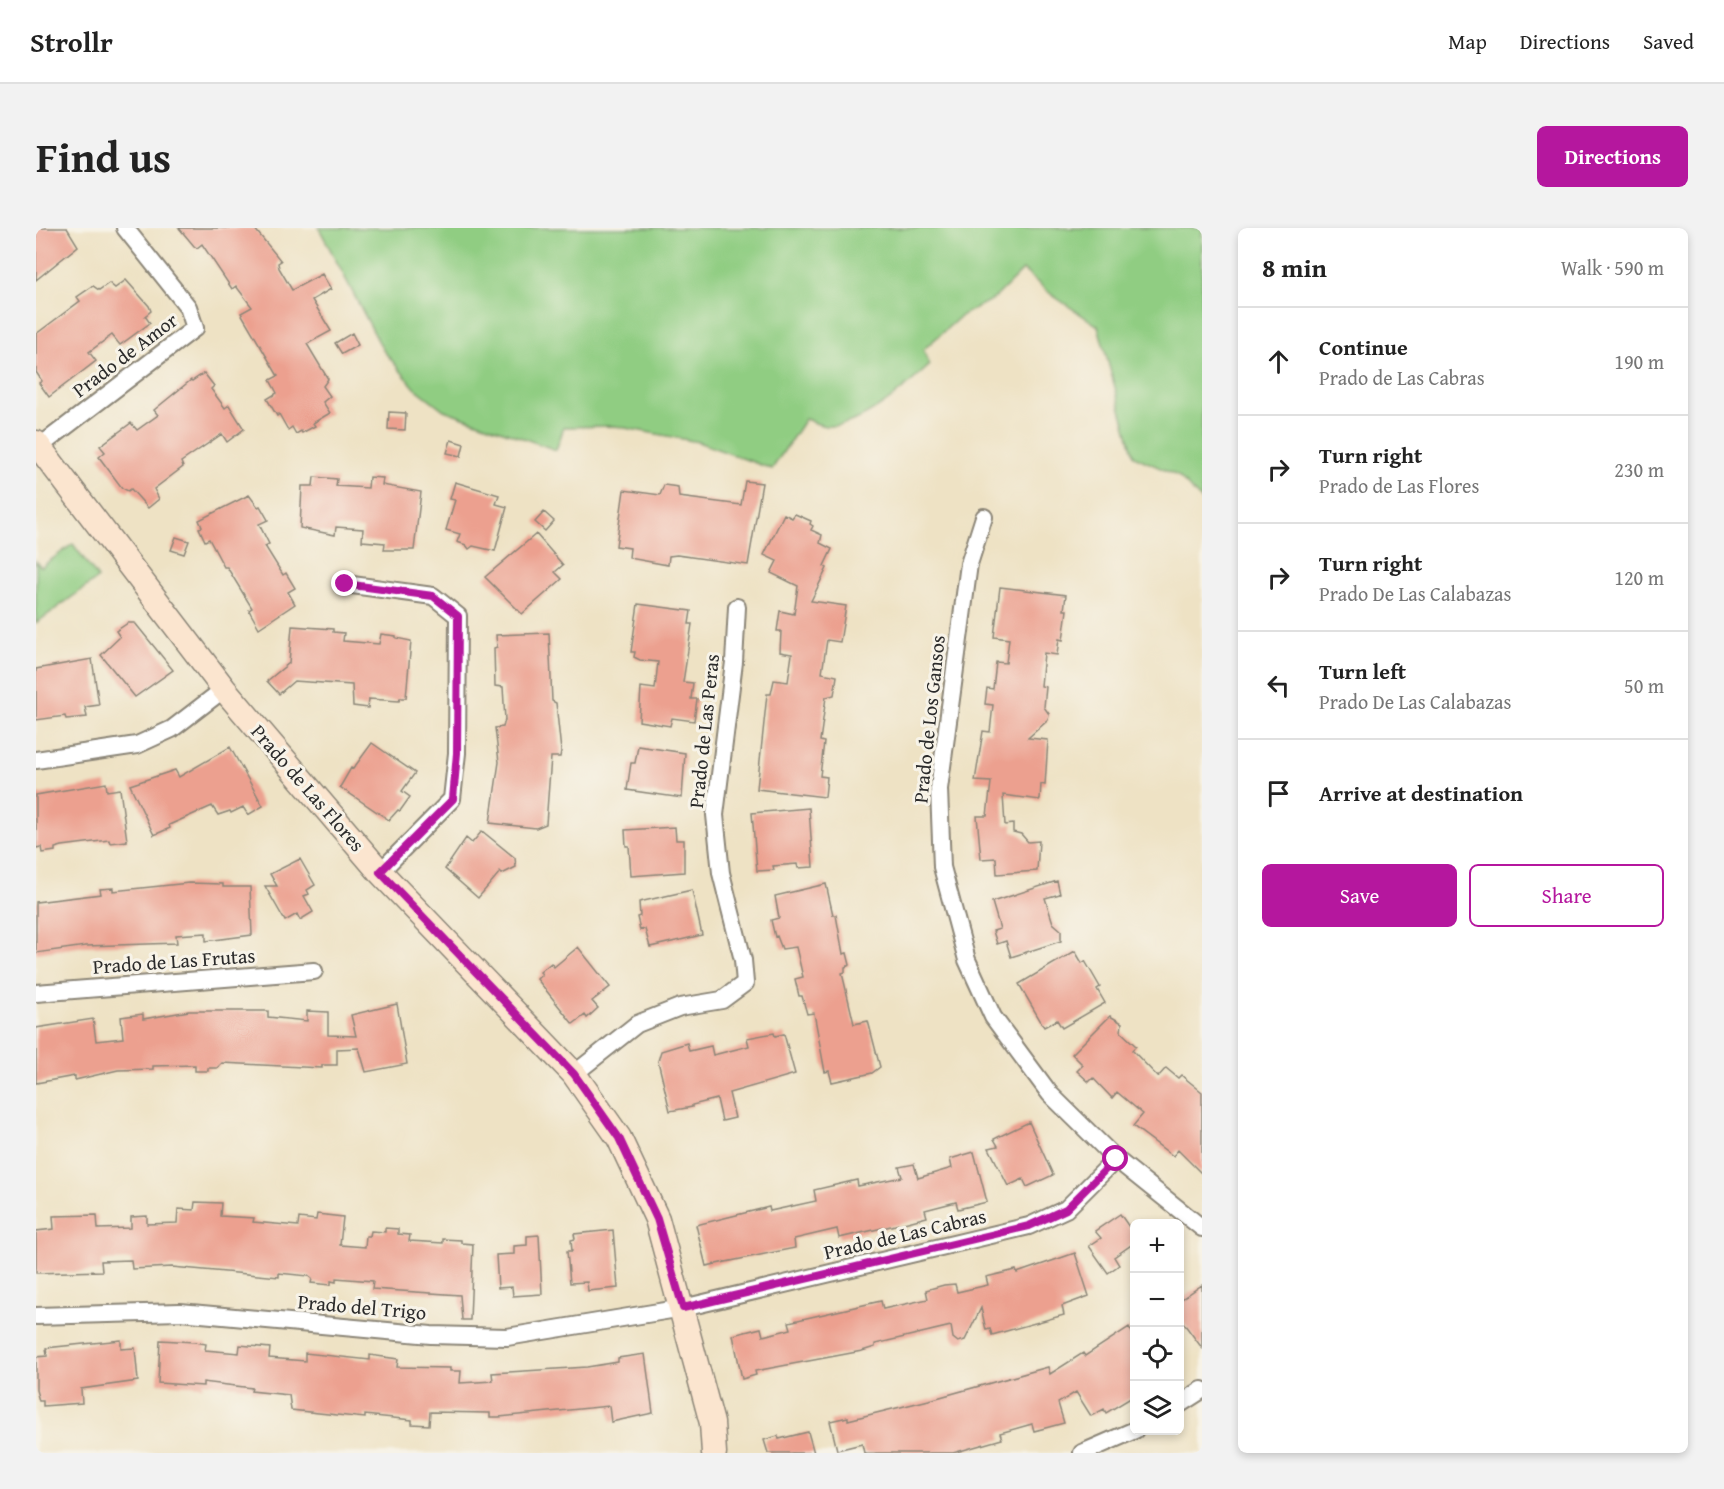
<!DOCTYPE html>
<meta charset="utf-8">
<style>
:root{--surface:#fff;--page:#f2f2f2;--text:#222;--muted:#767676;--line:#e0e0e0;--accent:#b5179e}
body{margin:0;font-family:"Gentium Book Plus",serif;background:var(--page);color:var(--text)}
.controls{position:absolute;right:18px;bottom:18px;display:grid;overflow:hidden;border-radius:9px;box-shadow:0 3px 9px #0003}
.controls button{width:54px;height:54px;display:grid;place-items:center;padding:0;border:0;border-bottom:2px solid var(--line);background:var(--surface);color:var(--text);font:30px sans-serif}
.stop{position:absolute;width:18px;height:18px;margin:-14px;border:4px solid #b5179e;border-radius:50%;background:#fff}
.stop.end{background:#b5179e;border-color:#fff;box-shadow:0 2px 6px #0008}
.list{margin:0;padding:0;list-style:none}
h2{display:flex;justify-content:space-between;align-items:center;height:78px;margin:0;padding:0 24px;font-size:26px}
h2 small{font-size:20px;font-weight:400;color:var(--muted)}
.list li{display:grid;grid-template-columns:39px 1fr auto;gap:18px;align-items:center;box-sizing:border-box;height:108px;padding:0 24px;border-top:2px solid var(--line)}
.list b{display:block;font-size:22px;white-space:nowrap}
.list p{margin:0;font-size:20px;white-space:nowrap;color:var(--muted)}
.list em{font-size:20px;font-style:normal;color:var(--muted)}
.actions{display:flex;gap:12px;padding:18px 24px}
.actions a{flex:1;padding:14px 0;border:2px solid var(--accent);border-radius:9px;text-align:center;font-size:21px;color:var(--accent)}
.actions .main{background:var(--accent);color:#fff}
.icon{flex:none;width:33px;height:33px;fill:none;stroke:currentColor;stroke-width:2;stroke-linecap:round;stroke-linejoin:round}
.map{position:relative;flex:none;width:1166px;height:1225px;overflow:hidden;border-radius:9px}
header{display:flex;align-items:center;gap:36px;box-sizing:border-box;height:84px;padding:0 30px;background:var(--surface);border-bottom:2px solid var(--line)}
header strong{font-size:28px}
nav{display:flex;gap:33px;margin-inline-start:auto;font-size:21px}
.intro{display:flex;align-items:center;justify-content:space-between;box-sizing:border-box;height:144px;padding:0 36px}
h1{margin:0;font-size:42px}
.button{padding:15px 27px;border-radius:9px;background:var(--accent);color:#fff;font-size:21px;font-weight:700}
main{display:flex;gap:36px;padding:0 36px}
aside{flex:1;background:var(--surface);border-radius:9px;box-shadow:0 3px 9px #0003}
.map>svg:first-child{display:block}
.green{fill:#90cd82;stroke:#5e7c56;stroke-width:1.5}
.building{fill:#eca08f}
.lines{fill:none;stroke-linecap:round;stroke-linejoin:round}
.street-casing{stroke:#8c8678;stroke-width:20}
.secondary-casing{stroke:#8c8678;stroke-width:27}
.street{stroke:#fff;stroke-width:16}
.secondary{stroke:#fbe5cf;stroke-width:24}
.route{stroke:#b5179e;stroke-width:8}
.labels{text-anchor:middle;stroke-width:6;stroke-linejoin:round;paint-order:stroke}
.street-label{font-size:20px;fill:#2b2b2b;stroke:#f7f3e8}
</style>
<header>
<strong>Strollr</strong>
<nav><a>Map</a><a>Directions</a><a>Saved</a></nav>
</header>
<div class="intro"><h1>Find us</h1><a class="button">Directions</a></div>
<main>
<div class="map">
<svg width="1166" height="1225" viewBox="0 0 1166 1225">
<rect width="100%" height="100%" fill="#f7f3e8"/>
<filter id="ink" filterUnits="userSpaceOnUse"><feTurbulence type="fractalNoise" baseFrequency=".0167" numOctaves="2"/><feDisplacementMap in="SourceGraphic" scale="12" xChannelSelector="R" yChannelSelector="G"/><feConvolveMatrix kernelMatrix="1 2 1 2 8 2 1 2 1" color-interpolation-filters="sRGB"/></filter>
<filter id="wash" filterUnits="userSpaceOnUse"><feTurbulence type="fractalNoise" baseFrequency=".008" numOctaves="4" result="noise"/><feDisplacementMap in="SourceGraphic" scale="24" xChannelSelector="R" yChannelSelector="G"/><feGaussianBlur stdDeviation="1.35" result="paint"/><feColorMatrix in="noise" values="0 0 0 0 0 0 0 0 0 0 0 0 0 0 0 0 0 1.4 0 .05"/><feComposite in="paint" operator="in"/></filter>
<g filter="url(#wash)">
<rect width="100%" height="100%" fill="#eee2c4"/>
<!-- green -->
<path class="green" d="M283,0H1166V273L1142,248L1098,228L1062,98L1016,67L987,42L959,70L926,87L887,122L894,137C870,159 826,200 791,198C784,198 776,193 769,191L736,241L662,214L579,198L528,199L520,222L408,182L379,160L347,122Z
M37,316L62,350L0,395V333L5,339Z"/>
<g id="blocks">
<!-- building -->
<path class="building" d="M0,0H31L42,18L0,52Z
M143,0H218L245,33L242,35L243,40L256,62L286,46L295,61L276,72L295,103L271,116L292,151L287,158L294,168L287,174L294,185L277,195L279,198L266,205L265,203L260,206L256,199L252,202L243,186L241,188L231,171L241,165L234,152L242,148L205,85L216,79L200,58L196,61L166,16L161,20L158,18Z
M90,52L113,78L115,83L109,88L114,95L84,117L76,107L53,124L60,133L13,169L3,155L6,153L0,144V106L44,73L41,69L57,58L63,62L73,55L79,60Z
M316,105L322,117L306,126L299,115Z
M168,145L178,158L175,161L189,180L193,177L208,201L191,214L186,206L145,234L147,239L118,261L123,271L112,280L95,261L92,263L86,260L63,229L69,224L64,218L95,195L101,202L122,187L118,182L155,152L156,153Z
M353,184L370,185L369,202L352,201Z
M415,212L428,216L425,228L411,225Z
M278,249L301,251L300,258L332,260L333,249L347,250L346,257L385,264L378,322H348L349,315L326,313L327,301L300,299L299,307L264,300L266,258H277Z
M709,253L726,255L712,337L641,327L633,328L632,337L593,330L594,320L580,318L588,262L624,267L628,257L642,259L643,269L705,277Z
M419,254L463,267L460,276L471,279L459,323L437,318L433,321L430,317L421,314L424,306L410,302L419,272L414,271Z
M213,267L222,279L224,278L232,292L223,296L233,316L229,318L247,347L250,345L259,360L252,364L259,376L223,400L215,386L213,382L216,380L191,339H188L173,311L169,313L163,300L166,299L163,292Z
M508,284L518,293L509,303L499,294Z
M748,286L756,290L759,286L775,293L774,296L777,298L775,302L786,307L784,315L796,321L788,338L791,340L775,373L810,378L804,414L791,412L786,445L801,448L798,467L790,469L784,513L788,514L784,548L791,549L789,569L721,561L731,466H735L738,452L752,454L756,426L744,424L745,403H741L744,383L758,386L762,358L735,345L741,333L728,327Z
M500,306L527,337L519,344L526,351L486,386L449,349Z
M140,309L153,313L148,326L135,322Z
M964,359L1030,367L1028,382H1031L1027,412L1023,411L1021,427L1008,425L1005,458L1010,459L1008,479L1013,486L1012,492L992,510L1012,512L1009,557L1005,556L1004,572L967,567L969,597L977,596V604L985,606L992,614L1003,613L1001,643L961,646L960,630L945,631L941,588H951L955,554L939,553L947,503L954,504L957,477L949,476L951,460L957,461L960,434L970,435L973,411L958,409Z
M602,376L655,383L653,396H656L647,454L657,455L655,471H661L658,493L636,490L634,498L603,493L605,459L619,461L622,434L604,432L598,429L599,424H595Z
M92,395H99L137,442L99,469L65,427L84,409L80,403Z
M256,398L297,401V404L308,405L307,413L343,416L345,406L360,408V410L375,413L370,470H364L363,473L333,471L332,480L317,478L316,457L258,453L243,466L231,453L253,435Z
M513,405L516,473L520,475L525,523L524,529H515L510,596L500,600L454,595L463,534L459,500L467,499L469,492L467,459L459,458L458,420L461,419L460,407Z
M56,431L63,477L49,479L51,489L30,491L29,488L0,492V441Z
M336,515L379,545L366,563L374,569L364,583L362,582L353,592L304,559L315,540L317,541Z
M602,518L649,525L646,570L591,562L595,535H599Z
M194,519L227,578L212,587L207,579L195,585L194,583L182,587L176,578L133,597L134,600L118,607L94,557L139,542L143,549Z
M70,555L71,563L84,561L91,613L74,615L73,612L26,618L19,620V623L6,625L5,619L0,620V567Z
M773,580L777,639L762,640L761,636L737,638L738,642L721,643L716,585Z
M639,599L640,612H648V644L595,648L593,618H590L589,602Z
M446,603L479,630L480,639L466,646L464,644L442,670L409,641L430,610L436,615Z
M264,631L279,657L271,662L273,666L268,668L277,684L264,692L261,686L249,693L229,658H241L234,646Z
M1021,653L1024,666L1009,670L1017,695L1025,702V713L975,729L970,713L961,716L957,703L964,701L956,674Z
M153,655L187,656V659H214L216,707L170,713V705L140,707L141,715L50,718L0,725V674L65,666L64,661L77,660V663Z
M790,656L797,687H800L807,726L811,725L814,737L809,739V744L806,745L818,796L832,793L844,839L836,845L796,854L793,843L789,844L778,785L771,786L766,768H763L759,751L767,749L760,719L746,721L741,708L739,709L735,692L743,690L739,668Z
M656,662L666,707L614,719L609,701L604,702L601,689L604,688L603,674Z
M542,719L574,759L556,773L562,780L551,790L549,787L537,796L501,751L506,746L504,744L515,735L518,739Z
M1039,723L1046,735L1049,733L1064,759L1061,761L1069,775L1026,800L1021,792L1008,799L983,756Z
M361,776L371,836L330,844L323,820L301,821V837H286V840L186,835L181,840H172V843H159V837L117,838V841L82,842L39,852V848L0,855V800L57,791L60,813L87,810L85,789L107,786V791L153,783H232V789L271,793V783L292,784V807L320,808L315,787Z
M1074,788L1086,795L1085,804L1100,818L1096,822L1122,849L1130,840L1142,850L1145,847L1166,864V946L1142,922L1137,928L1097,898L1107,886L1081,864L1076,870L1057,850L1053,854L1041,843L1047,837L1036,826Z
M738,805L739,808L748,806L759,846L693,865L699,890L686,893L681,871L656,877V879L634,883L622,833L625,823L651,815L653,823L675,818L677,827L713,818L711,810Z
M993,894L1017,947L991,959L987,951L972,958L953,920L962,918L958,911Z
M938,924L951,974L922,981L920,974L889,982L891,989L868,995L803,1010L801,1001L758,1011L759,1020L670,1038L660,997L733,979L734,983L780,973L778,962L821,952L822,958L866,949L863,939L878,936L882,950L916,940L914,931Z
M159,974L185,975L184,988L218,990L217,994L262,998L263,990L280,992L281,986L307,989L304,1017L329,1019L330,1008H334L335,1003L349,1004V1000L362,1001V1006L374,1007L373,1013L407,1015V1011L425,1012V1015L437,1016L434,1092H426L424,1067L336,1061L337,1053L300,1050V1054L295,1053V1057L275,1055L276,1051L272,1048L243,1045V1049L136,1039L96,1041L95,1032L65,1033L66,1043L0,1045V1003L18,1001L17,988L61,987L62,1001L95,1000V989L111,988V996L141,995L142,981L158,982Z
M1084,986L1098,1006V1015L1078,1029L1083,1037L1072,1045L1053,1018L1065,1010L1059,1003Z
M577,1002L582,1060L552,1063L551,1054L534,1055L531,1023H536L535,1012L539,1011L538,1006Z
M503,1007L506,1066L477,1068L476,1059L462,1060L460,1027L478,1026V1018L491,1017V1008Z
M1039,1025L1053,1068L1026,1078L1028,1087L956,1107L954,1101L950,1102L945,1080L929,1112L922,1114L917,1110L915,1098L839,1116V1119L826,1123L719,1143L720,1147L706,1151L697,1107L725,1100L727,1108L755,1101L753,1094L845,1073L847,1081L892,1071L890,1062L908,1057L919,1056L921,1064L952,1057L950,1049L980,1042L981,1045Z
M1166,1057V1120L1143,1089V1073Z
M1093,1099L1098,1108V1168L1070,1185L1068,1181L1055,1188L1040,1164L1022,1175L1028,1195L998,1203L996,1196L964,1205L966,1211L917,1225H828L826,1216L801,1222L794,1193L812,1189V1192L897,1171L1012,1139L1014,1146L1047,1125L1049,1128Z
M85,1112V1121L99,1120L102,1153L45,1161L46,1175L7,1178V1173H3L0,1162V1129L11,1128L10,1120Z
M124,1112L159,1114L170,1116L169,1122L203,1125L204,1117L234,1120L233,1130L269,1133V1125L334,1132V1127L362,1131L361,1139L414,1140V1143H425L424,1155L457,1153L456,1145L551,1139L582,1134V1130L609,1126L617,1185L575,1194L573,1178L463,1189H454V1185L394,1184L393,1197L376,1196V1192L329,1187V1190L255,1182L253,1167L215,1163L216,1160L167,1154V1158L122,1155Z
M772,1204L778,1225H732L728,1212L742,1208L743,1211Z"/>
</g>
</g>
<g filter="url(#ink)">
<use href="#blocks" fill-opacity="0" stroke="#8c8678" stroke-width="1.5"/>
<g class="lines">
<!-- street casing -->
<g class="street-casing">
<path id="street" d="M3,219L159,100L152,79L89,0
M948,289L933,336L903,561L906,639L931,732L957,789L1014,866L1080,931L1166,1000
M309,356L397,368L422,388L421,525L416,571L344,644
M0,532L101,517L136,501L188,461
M0,765L278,743
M538,846L601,796L644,779L686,772L709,755L707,732L685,645L679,587L698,434L701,379
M0,1088L144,1084L395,1107L471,1109L647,1080L993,998L1030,981L1080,931
M1144,1176L1166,1162
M1046,1225L1099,1202"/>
</g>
<!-- secondary casing -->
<g class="secondary-casing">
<path id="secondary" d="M0,215L188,461L344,644L538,846L583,910L621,991L676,1195L678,1225"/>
</g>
<!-- street -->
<use href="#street" class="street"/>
<!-- secondary -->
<use href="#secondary" class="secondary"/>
</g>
</g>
<g class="lines" filter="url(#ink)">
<!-- route -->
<path class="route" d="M309,356L397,368L422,388L421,525L417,571L344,644L538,846L583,910L621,991L647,1080L993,998L1030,981L1080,931"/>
</g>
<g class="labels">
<!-- street labels -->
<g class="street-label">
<text transform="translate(89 127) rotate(-37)" y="7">Prado de Amor</text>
<text transform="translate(893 491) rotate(-84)" y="7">Prado de Los Gansos</text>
<text transform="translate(668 503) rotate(-84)" y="7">Prado de Las Peras</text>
<text transform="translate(272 560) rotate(49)" y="7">Prado de Las Flores</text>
<text transform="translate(138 733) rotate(-4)" y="7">Prado de Las Frutas</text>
<text transform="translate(869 1006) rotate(-13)" y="7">Prado de Las Cabras</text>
<text transform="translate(326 1079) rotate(5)" y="7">Prado del Trigo</text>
</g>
</g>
</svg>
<div class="controls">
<button>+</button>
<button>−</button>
<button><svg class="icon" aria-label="locate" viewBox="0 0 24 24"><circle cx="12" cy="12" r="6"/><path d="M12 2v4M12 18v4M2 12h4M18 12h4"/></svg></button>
<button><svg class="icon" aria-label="layers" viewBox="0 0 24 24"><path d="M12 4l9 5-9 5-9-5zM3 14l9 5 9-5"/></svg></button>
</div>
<div class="stop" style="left:1080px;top:931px"></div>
<div class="stop end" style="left:309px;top:356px"></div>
</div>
<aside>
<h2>8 min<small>Walk · 590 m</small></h2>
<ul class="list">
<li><svg class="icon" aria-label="ahead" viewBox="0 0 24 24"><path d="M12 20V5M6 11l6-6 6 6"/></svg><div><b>Continue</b><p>Prado de Las Cabras</p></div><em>190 m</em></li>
<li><svg class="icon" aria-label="right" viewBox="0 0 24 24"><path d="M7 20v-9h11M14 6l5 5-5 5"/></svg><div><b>Turn right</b><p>Prado de Las Flores</p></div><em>230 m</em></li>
<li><svg class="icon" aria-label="right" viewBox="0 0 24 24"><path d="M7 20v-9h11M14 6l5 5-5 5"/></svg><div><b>Turn right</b><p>Prado De Las Calabazas</p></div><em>120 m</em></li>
<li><svg class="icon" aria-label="left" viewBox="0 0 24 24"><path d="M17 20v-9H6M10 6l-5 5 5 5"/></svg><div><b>Turn left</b><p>Prado De Las Calabazas</p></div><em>50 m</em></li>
<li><svg class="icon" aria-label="arrive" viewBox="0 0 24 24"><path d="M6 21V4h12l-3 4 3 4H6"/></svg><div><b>Arrive at destination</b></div></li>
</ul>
<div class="actions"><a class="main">Save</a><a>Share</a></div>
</aside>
</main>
